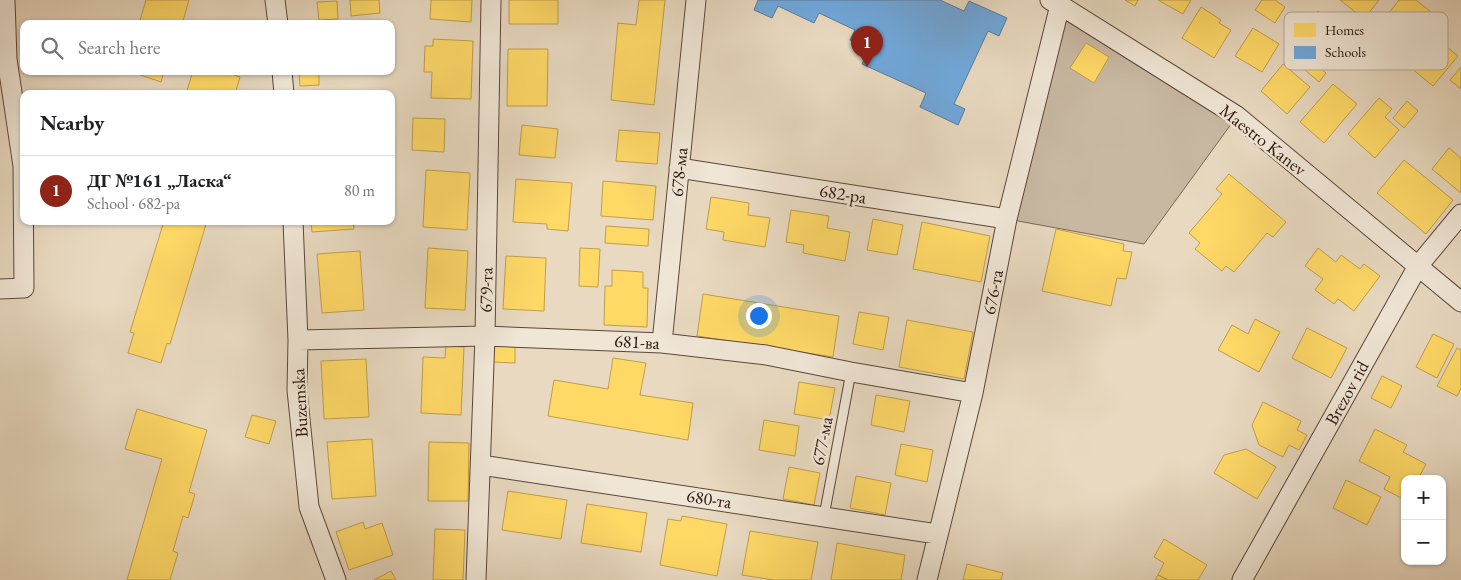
<!DOCTYPE html>
<meta charset="utf-8">
<style>
:root{--surface:#fff;--page:#f2f2f2;--text:#202124;--muted:#757577;--line:#e0e0e0;--accent:#8f2418}
body{margin:0;font-family:"EB Garamond",serif;background:var(--page);color:var(--text)}
.controls{position:absolute;right:15px;bottom:15px;display:grid;overflow:hidden;border-radius:10px;box-shadow:0 1px 4px #0004}
.controls button{width:45px;height:45px;display:grid;place-items:center;padding:0;border:0;border-bottom:1px solid var(--line);background:var(--surface);color:var(--text);font:25px sans-serif}
.you{position:absolute;left:758px;top:315px;width:18px;height:18px;margin:-12px;border:4px solid #fff;border-radius:50%;background:#1a73e8;box-shadow:0 0 0 8px #1a73e833}
.badge{display:grid;place-items:center;width:32px;height:32px;border-radius:50%;background:var(--accent);color:#fff;font-size:16px;font-weight:700}
.pin{position:absolute;translate:-50% -41px;filter:drop-shadow(0 1px 2px #0008)}
.pin::after{content:'';position:absolute;top:26px;width:18px;height:15px;background:inherit;clip-path:polygon(0 0,100% 0,50% 100%)}
.list{margin:0;padding:0;list-style:none}
h2{display:flex;justify-content:space-between;align-items:center;height:65px;margin:0;padding:0 20px;font-size:21px}
h2 small{font-size:16px;font-weight:400;color:var(--muted)}
.list li{display:grid;grid-template-columns:32px 1fr auto;gap:15px;align-items:center;box-sizing:border-box;height:70px;padding:0 20px;border-top:1px solid var(--line)}
.list b{display:block;font-size:19px;white-space:nowrap}
.list p{margin:0;font-size:16px;white-space:nowrap;color:var(--muted)}
.list em{font-size:16px;font-style:normal;color:var(--muted)}
.icon{flex:none;width:28px;height:28px;fill:none;stroke:currentColor;stroke-width:2;stroke-linecap:round;stroke-linejoin:round}
.map{position:relative;flex:none;width:1461px;height:580px;overflow:hidden}
.search{position:absolute;background:var(--surface);box-shadow:0 1px 4px #0004;left:20px;top:20px;width:375px;height:55px;display:flex;align-items:center;gap:12px;box-sizing:border-box;padding:0 18px;border-radius:10px;color:var(--muted);font-size:19px}
.panel{position:absolute;background:var(--surface);box-shadow:0 1px 4px #0004;left:20px;top:90px;width:375px;height:135px;border-radius:10px}
.map>svg:first-child{display:block}
.green{fill:#c8b8a2;stroke:#7a6658}
.homes{fill:#ffd966;stroke:#c09e4b}
.schools{fill:#6fa8dc;stroke:#5b7c9e}
.lines{fill:none;stroke-linecap:round;stroke-linejoin:round}
.lane-casing{stroke:#5b463a;stroke-width:11}
.street-casing{stroke:#5b463a;stroke-width:21}
.lane{stroke:#f0e6d6;stroke-width:9}
.street{stroke:#f0e6d6;stroke-width:19}
.labels{text-anchor:middle;stroke-width:5;stroke-linejoin:round;paint-order:stroke}
.street-label{font-size:18px;fill:#2c150d;stroke:#f0e6d6}
.key{fill:#f0e6d6;stroke:#b5a79a;stroke-width:1}
.key-label{font-size:14px;fill:#2c150d}
</style>
<div class="map">
<svg width="1461" height="580" viewBox="0 0 1461 580">
<rect width="100%" height="100%" fill="#e8d9c0"/>
<filter id="stains"><feTurbulence type="fractalNoise" baseFrequency=".004" numOctaves="4"/><feColorMatrix values="0 0 0 0 .2 0 0 0 0 .09 0 0 0 0 .02 0 0 0 .5 -.17"/></filter>
<radialGradient id="worn" r=".72"><stop offset=".6" stop-color="#630" stop-opacity="0"/><stop offset="1" stop-color="#630" stop-opacity=".3"/></radialGradient>
<!-- green -->
<path class="green" d="M1060,5L1237,116L1144,244L1007,219Z"/>
<!-- homes -->
<path class="homes" d="M146,0H189L182,24H139Z
M350,0H379L380,13L351,16Z
M431,0H472L471,22L430,19Z
M509,0H558V24H509Z
M639,0H665L654,105L611,100L618,23L636,25Z
M1125,0H1138L1135,6Z
M1158,0H1191L1183,14Z
M1262,0H1275L1285,7L1275,23L1255,10Z
M1340,0H1379L1364,19Z
M1399,0H1416L1430,11L1409,38L1384,19Z
M337,1L338,19L319,20L317,2Z
M1201,7L1221,20L1219,23L1231,30L1214,58L1182,38Z
M1318,11L1353,38L1345,48L1310,21Z
M1253,28L1279,44L1262,72L1235,56Z
M1430,33L1458,56L1433,86L1405,63Z
M433,39L473,41L471,99L431,98L432,72H424L425,46H433Z
M1086,43L1109,57L1094,83L1070,68Z
M508,49H548L547,106H507Z
M1298,49L1326,73L1319,82L1291,58Z
M1283,64L1310,87L1287,114L1261,91Z
M1461,67V89L1450,80Z
M129,71H164L161,82Z
M193,71H223L240,77L235,94H186Z
M299,71H319V85L300,86Z
M1333,84L1357,104L1324,143L1300,122Z
M1379,98L1392,109L1385,117L1399,130L1375,158L1348,134Z
M1407,101L1418,111L1404,128L1393,118Z
M413,118L445,119L444,152L412,150Z
M522,125L558,129L555,158L519,155Z
M619,130L660,133L657,164L616,161Z
M1449,148L1461,158V193L1432,169Z
M1404,160L1453,200L1426,234L1377,193Z
M426,170L470,173L467,230L423,227Z
M1229,174L1286,222L1273,237L1267,233L1234,272L1226,266L1222,271L1195,249L1200,243L1189,233L1222,194L1216,189Z
M516,179L572,183L568,231L547,229V224L513,222Z
M603,181L656,186L653,220L601,216Z
M711,197L749,203L748,215L770,218L765,247L723,240L724,232L706,229Z
M791,210L829,216L827,228L850,232L845,261L803,253L804,245L786,242Z
M873,219L903,225L897,255L867,250Z
M164,221H207L170,344L167,343L161,363L128,353L134,333L130,332Z
M311,221H353L354,229L312,232Z
M922,222L990,236L981,282L913,269Z
M606,226L649,229L648,246L605,243Z
M1056,229L1124,244L1123,251L1132,252L1126,279L1117,278L1111,306L1042,291Z
M428,248L468,251L465,310L425,308Z
M580,248L600,249L598,287L579,286Z
M1318,248L1336,262L1341,255L1360,269L1364,264L1380,276L1354,311L1338,299L1334,304L1315,290L1323,279L1305,266Z
M360,251L364,310L322,313L317,254Z
M506,256L546,258L544,311L503,309Z
M612,270L643,272V288H648L647,327L604,325L605,286H612Z
M703,294L839,316L833,357L697,336Z
M859,312L889,317L883,350L853,344Z
M1255,319L1280,332L1259,372L1218,350L1232,325L1248,334Z
M907,320L973,332L964,379L899,367Z
M1307,328L1347,348L1331,378L1292,358Z
M1433,334L1454,344L1437,378L1416,367Z
M492,345H515V363L492,362Z
M446,346L464,347L461,415L421,413L423,357L445,358Z
M1457,348L1461,350V389L1457,396L1437,386Z
M613,358L646,363L640,395L693,403L688,440L548,416L554,380L608,389Z
M366,359L369,417L324,419L321,361Z
M1382,376L1402,386L1391,408L1371,398Z
M799,382L835,388L829,420L794,414Z
M876,395L910,401L904,432L871,425Z
M1263,402L1301,421L1297,430L1307,435L1299,450L1289,445L1283,457L1259,445L1252,425Z
M137,409L207,430L189,492L195,494L188,518L183,516L173,551L178,553L170,580H127L162,459L125,449Z
M252,415L276,421L269,444L245,437Z
M764,420L799,426L795,456L759,450Z
M1375,429L1407,445L1403,452L1426,464L1418,479H1405V500L1384,489L1390,477L1359,461Z
M372,439L376,496L332,499L327,442Z
M429,442L469,443L468,501H428Z
M901,444L933,450L927,482L895,475Z
M1246,449L1276,467L1257,499L1214,473L1224,455Z
M789,467L820,473L814,505L783,499Z
M856,476L891,483L885,515L850,508Z
M1346,480L1381,497L1367,525L1333,508Z
M508,491L567,500L561,539L502,530Z
M587,504L647,513L641,552L581,543Z
M682,516L727,524L717,576L660,565L668,519L681,521Z
M363,522L365,529L382,523L393,555L349,570L336,532Z
M435,529L465,530L463,580H433Z
M750,531L818,542L811,580H774L742,575Z
M1164,539L1207,565L1198,580H1168L1158,575L1164,563L1154,557Z
M837,543L905,555L901,580H831Z
M967,564L1003,573L1001,580H963Z
M391,571L396,580H374Z
M1158,575L1168,580H1155Z"/>
<!-- schools -->
<path class="schools" d="M758,0H940L964,11L969,1L1007,18L999,36L988,31L954,104L965,109L958,125L920,107L926,93L862,64L869,49L850,40L855,30L819,13L814,23L778,6L772,18L754,10Z"/>
<g class="lines">
<!-- lane casing -->
<g class="lane-casing">
<path id="lane" d="M824,516L851,372"/>
</g>
<!-- street casing -->
<g class="street-casing">
<path id="street" d="M275,0L278,24
M1050,0L1060,5L1237,116L1461,302
M282,71L284,94
M679,168L1007,219
M293,221L298,340L297,390L309,507L336,580
M0,289L24,288L23,166L7,59L5,0
M298,340L485,336L662,343L766,355L851,372L973,393
M662,343L696,0
M481,465L937,534
M476,580L485,336L491,0
M927,580L973,393L1007,219L1060,5
M1242,580L1418,266L1461,214"/>
</g>
<!-- lane -->
<use href="#lane" class="lane"/>
<!-- street -->
<use href="#street" class="street"/>
</g>
<g class="labels">
<!-- street labels -->
<g class="street-label">
<text transform="translate(1263 140) rotate(38)" y="6">Maestro Kanev</text>
<text transform="translate(679 172) rotate(-84)" y="6">678-ма</text>
<text transform="translate(843 194) rotate(9)" y="6">682-ра</text>
<text transform="translate(486 290) rotate(-89)" y="6">679-та</text>
<text transform="translate(993 292) rotate(-79)" y="6">676-та</text>
<text transform="translate(637 342) rotate(3)" y="6">681-ва</text>
<text transform="translate(1347 393) rotate(-61)" y="6">Brezov rid</text>
<text transform="translate(300 403) rotate(-93)" y="6">Buzemska</text>
<text transform="translate(822 441) rotate(-79)" y="6">677-ма</text>
<text transform="translate(709 499) rotate(9)" y="6">680-та</text>
</g>
</g>
<!-- legend -->
<rect x="1284" y="12" width="164" height="58" rx="8" class="key"/>
<rect x="1294" y="23" width="22" height="14" fill="#ffd966"/>
<rect x="1294" y="46" width="22" height="13" fill="#6fa8dc"/>
<g class="key-label">
<text x="1325" y="35">Homes</text>
<text x="1325" y="57">Schools</text>
</g>
<rect width="100%" height="100%" filter="url(#stains)"/>
<rect width="100%" height="100%" fill="url(#worn)"/>
</svg>
<div class="controls">
<button>+</button>
<button>−</button>
</div>
<div class="you"></div>
<div class="pin badge" style="left:867px;top:67px">1</div>
<div class="search"><svg class="icon" aria-label="search" viewBox="0 0 24 24"><circle cx="10" cy="10" r="6"/><path d="M15 15l6 6"/></svg>Search here</div>
<section class="panel">
<h2>Nearby<small></small></h2>
<ul class="list">
<li><span class="badge">1</span><div><b>ДГ №161 „Ласка“</b><p>School · 682-ра</p></div><em>80 m</em></li>
</ul>
</section>
</div>
